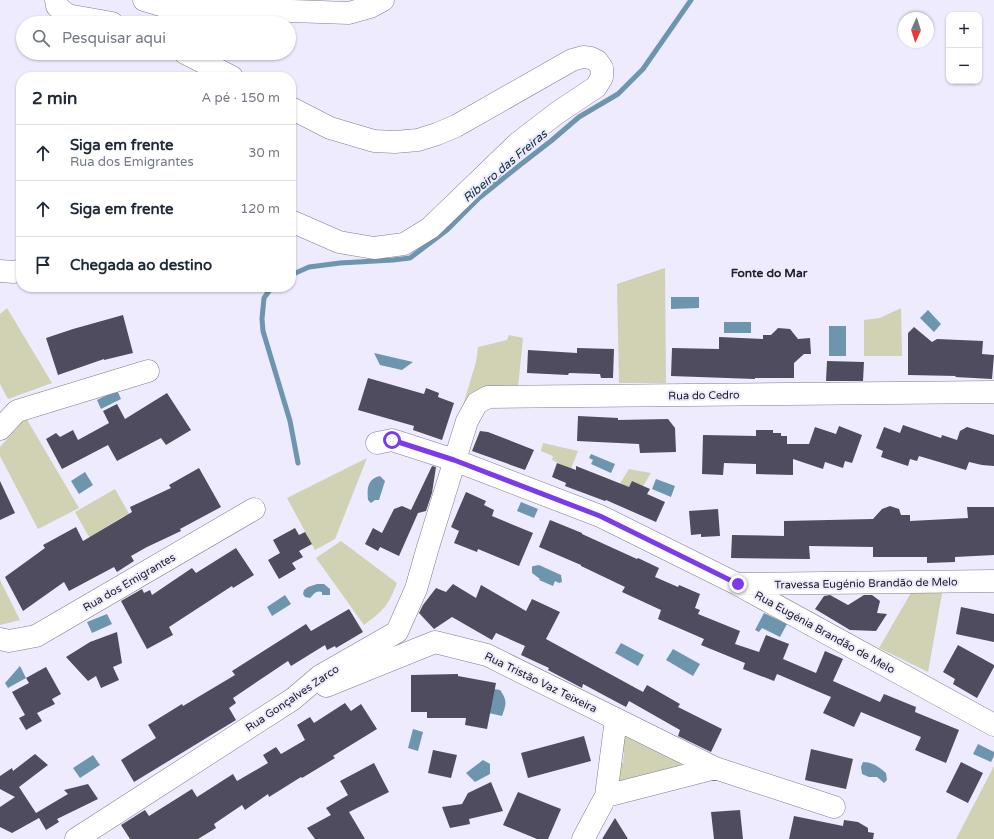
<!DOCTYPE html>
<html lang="pt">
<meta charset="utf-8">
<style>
:root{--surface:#fff;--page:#f6f6f7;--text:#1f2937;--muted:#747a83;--line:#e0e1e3}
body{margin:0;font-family:"Varela Round",sans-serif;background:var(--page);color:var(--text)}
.controls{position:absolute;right:12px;top:12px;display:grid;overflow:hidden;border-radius:8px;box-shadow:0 1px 3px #0004}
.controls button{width:36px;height:36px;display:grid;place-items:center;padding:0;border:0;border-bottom:1px solid var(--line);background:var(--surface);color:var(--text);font:20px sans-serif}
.compass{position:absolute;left:898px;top:12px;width:36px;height:36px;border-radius:50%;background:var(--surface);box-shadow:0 1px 3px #0004;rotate:183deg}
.stop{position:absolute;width:12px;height:12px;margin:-9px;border:3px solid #7c3aed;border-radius:50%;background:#fff}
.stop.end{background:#7c3aed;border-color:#fff;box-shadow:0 1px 4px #0008}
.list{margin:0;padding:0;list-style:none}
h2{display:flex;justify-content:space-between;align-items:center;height:52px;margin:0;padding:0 16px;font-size:17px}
h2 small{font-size:13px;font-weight:400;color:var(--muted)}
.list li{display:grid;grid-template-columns:26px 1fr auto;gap:12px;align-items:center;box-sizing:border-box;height:56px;padding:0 16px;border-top:1px solid var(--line)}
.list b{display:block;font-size:15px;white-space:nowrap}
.list p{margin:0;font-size:13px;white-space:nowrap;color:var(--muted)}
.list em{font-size:13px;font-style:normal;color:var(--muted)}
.icon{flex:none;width:22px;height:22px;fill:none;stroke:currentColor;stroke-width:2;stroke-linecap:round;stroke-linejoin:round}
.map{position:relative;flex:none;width:994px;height:839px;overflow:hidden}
.search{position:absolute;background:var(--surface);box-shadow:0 1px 3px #0004;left:16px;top:16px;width:280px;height:44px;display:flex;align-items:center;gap:10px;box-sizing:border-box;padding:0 14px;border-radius:22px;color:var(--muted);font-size:15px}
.panel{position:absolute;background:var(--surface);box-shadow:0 1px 3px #0004;left:16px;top:72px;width:280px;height:220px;border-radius:16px}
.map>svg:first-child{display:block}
.green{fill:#d0d2b3}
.water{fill:#6d96ae}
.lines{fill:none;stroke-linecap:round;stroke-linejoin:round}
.stream{stroke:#6d96ae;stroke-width:5}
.building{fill:#4e4c5e}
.minor-casing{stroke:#7f7d91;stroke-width:23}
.minor{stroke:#fff;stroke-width:22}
.route{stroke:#7c3aed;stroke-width:5}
.labels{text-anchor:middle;stroke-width:4;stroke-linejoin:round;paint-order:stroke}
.street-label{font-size:11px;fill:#222129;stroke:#edebfd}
.water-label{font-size:12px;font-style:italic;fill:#0a2f41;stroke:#edebfd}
.neighbourhood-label{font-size:12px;font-weight:bold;fill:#222129;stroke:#edebfd}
</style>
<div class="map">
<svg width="994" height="839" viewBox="0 0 994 839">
<rect width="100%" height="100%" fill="#edebfd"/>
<!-- green -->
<path class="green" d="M665,268L666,383H619L617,284Z
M7,308L52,383L8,399L0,384V314Z
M901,308L902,356H864V320L880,318Z
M509,335L523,338L518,387L461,412L476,362L478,347L507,340Z
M26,418L79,508L38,529L0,456V447Z
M543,443L578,451L571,469L552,460L553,456L541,451Z
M367,458L335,539L315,550L287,498Z
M629,469L651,473L643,486L632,481L628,490L619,485Z
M115,489L137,528L133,530L124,516L95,534L103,548L97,551L75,512Z
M341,541L397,583C388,606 384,610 364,625L316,558Z
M0,580L20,620L0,625Z
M916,584L943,588L928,672L879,648Z
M626,734L685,764L622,782L618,781L619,763H623L624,752L620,751L622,736Z
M994,766V839H956Z"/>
<!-- water -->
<path class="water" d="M671,297H699V308L671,309Z
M928,310L941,324L934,332L920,318Z
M724,322H751V333H724Z
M829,326H846V356H829Z
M374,353L413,362L402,370L380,365Z
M117,390L121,399L101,409L97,400Z
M591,454L615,464L611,473L591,464L593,460L589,458Z
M85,472L93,485L79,494L71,481Z
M380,476L385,481L379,500H375L371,503L368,500C367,489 367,479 380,476Z
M656,479L675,486L671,497L652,489Z
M521,502L538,509L534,518L517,511Z
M539,565L561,575L562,582L559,583L555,581L553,586L539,580L540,579L532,573V567L533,566Z
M317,584H324L330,589V595H322V592C316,590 314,594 310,598L305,597L303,594L304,590L308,587Z
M285,595L291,604L272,616L267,607Z
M764,613L787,624L780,637L762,628L759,632L755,630Z
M107,614L112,624L92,633L87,622Z
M621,643L644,655L638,666L615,653Z
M673,649L700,664L693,676L666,660Z
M20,666L26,678L8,688L5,683Z
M494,689L500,690C508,701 506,704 502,716L480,711Z
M413,729L423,732L418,751L408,748Z
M978,744L994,752V756L991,762L973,754Z
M93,755L100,765L80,778L73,768Z
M483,760L490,764V774L475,782L466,773Z
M863,762C873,762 879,767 886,773L887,780L884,783L877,777H869L862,774L861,767Z"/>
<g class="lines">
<!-- stream -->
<path class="stream" d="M291,275L309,267L340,263L393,260L410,258L447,230L479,198L520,165L551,141L579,117L618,94L643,69L691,0
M272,287L264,298L262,319L263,331L290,421L298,463"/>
</g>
<!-- building -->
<path class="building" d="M123,315L133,353L104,360V359L58,375L46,338L73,329Z
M914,327L932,342L937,339L983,341L982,354L994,355L992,379L955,377L956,376L908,375V333Z
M778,328L790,329L798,339L810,338L811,354H804L794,363V378H755V379L671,376L672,348L719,349V337L763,339V335H771Z
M577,348L614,349L613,378H601L600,374L569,373L568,375L527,373L528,350L577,353Z
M827,361L864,362L863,381H826Z
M368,378L424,394L426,388L439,393L438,397L454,403L442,440L413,430L414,426L358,410Z
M167,393L191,430L166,445L161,438L117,461L108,445L62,469L46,439L56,433L60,437L73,430L78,440L109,423L103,411L117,404L125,419Z
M578,416L618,418V420L668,419L675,428L676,452L640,453L639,444L577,441Z
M903,425L941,438L942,435L957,440L960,431L967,427L994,435V466L982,465L969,462L966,470L919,456L917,461L910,459L908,466L881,457L883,451L876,448L884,427L900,433Z
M839,426L862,435L852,463L845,461L843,468L825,462L823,469L793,459V475L756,474V464L724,463L723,475L702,474L703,435L756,436V430H773V433H781V436H787V444H809L815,427L836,434Z
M480,431L488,432L534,450L525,470L472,451Z
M557,463L576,470V466L629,487L632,481L650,489L647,494L665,502L656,522L606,500L605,501L565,486L566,483L552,477Z
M432,466L436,467L432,493L426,511L418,513L399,556L380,547L378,551L365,544L373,528L382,533L394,509L402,506L411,510Z
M199,468L221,507L180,529L181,531L147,547L131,556L134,561L117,572L114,567L69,591L64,582L23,611L5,577L45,548L43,545L76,527L83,541L132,512L130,507L171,488L169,485Z
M0,481L15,513L0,520Z
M466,492L486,501L484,505L494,510L492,516L533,533L519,566L478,549L477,552L454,543L459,531L451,527Z
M890,506L899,509L901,515H910V521L968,518L967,507H994V555L955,557V562L927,563V557H873V547L809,546L810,559L731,558L732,535L784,536V521L873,519L882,509Z
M718,509L720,536L701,537V534L691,535L689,511Z
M550,520L582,533V534L637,559L638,558L659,568L655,577L678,587L679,585L700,594L695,608L700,610L698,614L740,631L735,644L759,652L766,635L789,644L783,659L816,673L825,651L843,659L833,681L880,702L884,694L916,707L915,712L959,730L946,763L915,750L921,737L861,712L854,727L823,713L831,697L777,674L774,681L743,669L745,663L701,645L704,639L658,619L661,610L622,592L625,587L581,566V565L539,547Z
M295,528L299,535L305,532L312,544L299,551L303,557L292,563L296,569L279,579L268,560L280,553L273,540Z
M236,548L254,575L233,588L232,586L169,627L173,635L147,649L121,601L142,589L144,593L150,590L152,595L192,568L196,573Z
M453,584L476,598L481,585L526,611L532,599L560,612L546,639L643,692L647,685L680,704L678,707L722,729L711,752L678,736L680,730L629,701L626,707L583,684L582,688L548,670L549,668L521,655L525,646L496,633L492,640L452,617L434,629L419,613L423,605L436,588L446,592Z
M830,595L848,605L864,595H872L880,601L877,613L887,614L876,631L850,630L815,609L824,596Z
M961,607L994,614V642L956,634Z
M349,609L363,632L336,648L335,646L327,650L325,645L291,666L288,661L233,698L236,703L229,708L236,720L134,782L121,760L156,738L148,725L182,704L183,706L235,675L232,671L306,624L311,631Z
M117,632L122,663L113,667L119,680L101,688L96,676L88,681L66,657L90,642Z
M958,645L994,665V667L977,698L953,684L955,679L943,672Z
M46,667L61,694L52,699L55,704L37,713L42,721L26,730L19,718L25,715L12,692L29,683L26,678Z
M458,674V676L496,683L487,729L465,725L466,718H427V712H411V675Z
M345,703L351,711L361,704L377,729L333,756L335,758L302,778L301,777L269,797L268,794L245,810L242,805L214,824L216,828L198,839H130L121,825L145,810L149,816L192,789L197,797L233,774L237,781L268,763L263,755L276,747L281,754L305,740L297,725L310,717L314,723Z
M584,736L591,761L528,778L521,753Z
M811,749L853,759L846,789L805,780Z
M433,750L457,755L451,778L428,773Z
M35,754L48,765L19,787L36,813L68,794L64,790L88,784L98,799L57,819L59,822L46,830L39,818L12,833L0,827V807L15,797L0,789V776L12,768L13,771Z
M961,762L983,773L968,803L946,792Z
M374,763L389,792L349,812L365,839H315L307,828L331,815L326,808L348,795L340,781Z
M491,782L503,811L469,819L470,824L450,828L442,807L462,804L468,793Z
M518,792L561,809L548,839H537L503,825Z
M740,810L743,839H714L711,812Z
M794,816L843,826L844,820L858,822L868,828V832L874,833L873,839H789Z
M615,818L628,839H602Z"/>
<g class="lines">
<!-- minor casing -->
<g class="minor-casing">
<path id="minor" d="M56,0L57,6L67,15L112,23
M144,0L177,10L236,9L349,13L370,7L383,0
M185,53L232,77
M291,108L330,128L374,141L395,142L418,140L437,134L456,126L572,60L583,57L591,58L597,61L602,68V77L596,87L557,113L518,143L430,228L404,244L374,248L339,242L291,221
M0,271L14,272L21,270
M0,429L17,411L148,371
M377,443L392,440L454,460L600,516L737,584L994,725
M739,584L994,581
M0,639L9,641L36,636L254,509
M326,686L435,642L487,655L715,768L834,807
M606,796L715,768
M76,839L293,699L320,676L397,632L416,589L428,547L467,421L477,403L488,397L994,392
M583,839L606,796L616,719"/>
</g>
<!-- minor -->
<use href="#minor" class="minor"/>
</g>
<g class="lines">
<!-- route -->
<path class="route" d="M392,440L454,460L600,516L738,584"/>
</g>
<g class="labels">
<!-- street labels -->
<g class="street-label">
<text transform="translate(704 395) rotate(-1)" y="4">Rua do Cedro</text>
<text transform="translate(129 582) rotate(-30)" y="4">Rua dos Emigrantes</text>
<text transform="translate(866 583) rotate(-1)" y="4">Travessa Eugénio Brandão de Melo</text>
<text transform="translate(825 632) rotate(29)" y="4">Rua Eugénia Brandão de Melo</text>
<text transform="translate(541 682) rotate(26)" y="4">Rua Tristão Vaz Teixeira</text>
<text transform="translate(292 698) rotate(-34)" y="4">Rua Gonçalves Zarco</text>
</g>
<!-- water labels -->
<g class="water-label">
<text transform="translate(505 166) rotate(-40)" y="4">Ribeiro das Freiras</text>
</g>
<!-- neighbourhood labels -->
<g class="neighbourhood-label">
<text x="769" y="277">Fonte do Mar</text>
</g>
</g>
</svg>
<div class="controls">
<button>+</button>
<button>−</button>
</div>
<svg class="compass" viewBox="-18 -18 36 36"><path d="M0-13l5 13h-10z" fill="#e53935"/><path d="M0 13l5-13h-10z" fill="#747a83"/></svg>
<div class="stop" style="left:392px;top:440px"></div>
<div class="stop end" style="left:738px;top:584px"></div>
<div class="search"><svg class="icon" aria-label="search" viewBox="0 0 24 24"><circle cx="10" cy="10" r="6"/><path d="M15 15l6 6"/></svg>Pesquisar aqui</div>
<section class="panel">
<h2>2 min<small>A pé · 150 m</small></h2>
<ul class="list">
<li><svg class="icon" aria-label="ahead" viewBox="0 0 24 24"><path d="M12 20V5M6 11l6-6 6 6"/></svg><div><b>Siga em frente</b><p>Rua dos Emigrantes</p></div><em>30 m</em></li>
<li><svg class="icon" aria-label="ahead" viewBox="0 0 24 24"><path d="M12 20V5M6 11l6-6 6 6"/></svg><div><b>Siga em frente</b></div><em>120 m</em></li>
<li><svg class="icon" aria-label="arrive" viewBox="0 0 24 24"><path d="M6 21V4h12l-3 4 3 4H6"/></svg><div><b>Chegada ao destino</b></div></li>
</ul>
</section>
</div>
